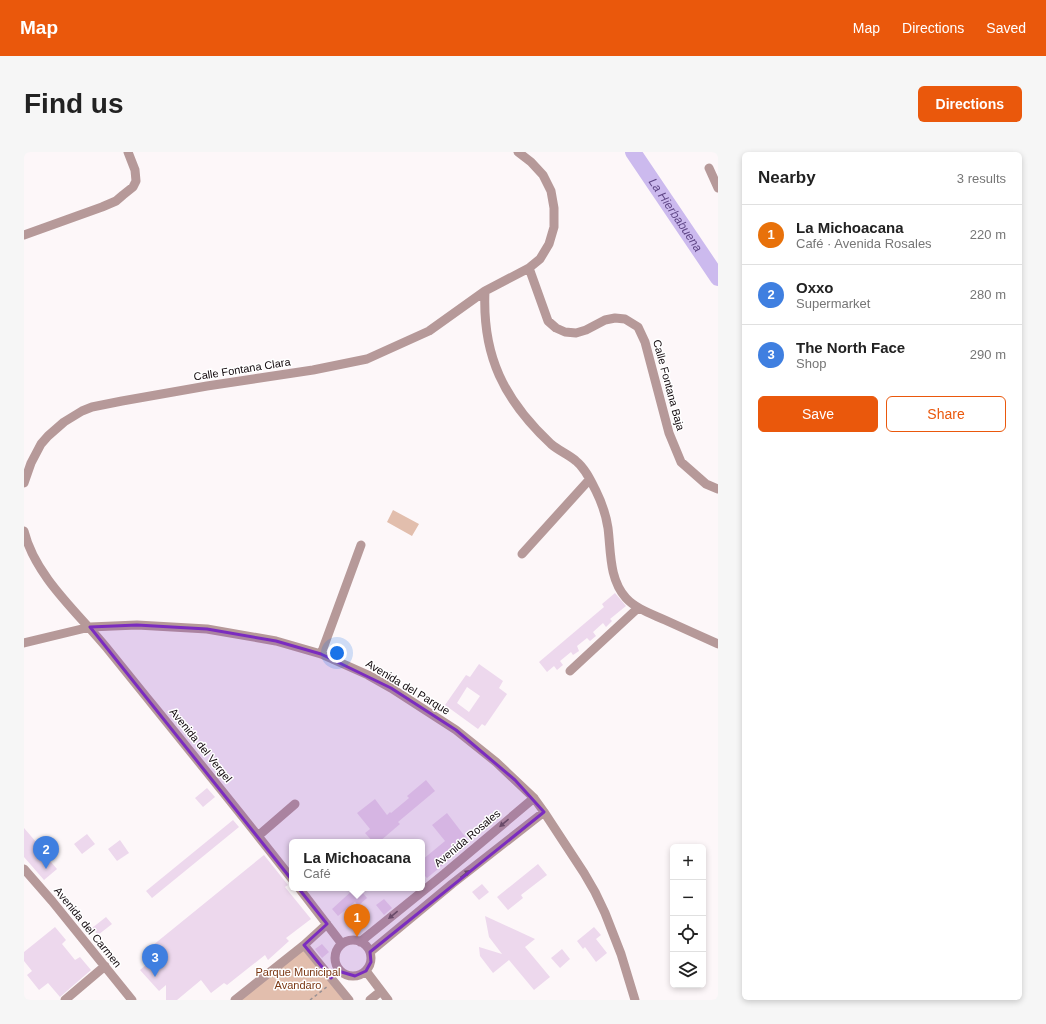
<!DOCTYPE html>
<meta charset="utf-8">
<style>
:root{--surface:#fff;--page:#f6f6f6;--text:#222;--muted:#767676;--line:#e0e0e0;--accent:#ea580c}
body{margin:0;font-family:Arial,sans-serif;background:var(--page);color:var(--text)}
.controls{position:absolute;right:12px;bottom:12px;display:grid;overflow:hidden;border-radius:6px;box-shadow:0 2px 6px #0003}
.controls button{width:36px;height:36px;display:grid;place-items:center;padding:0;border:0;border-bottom:1px solid var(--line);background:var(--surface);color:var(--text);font:20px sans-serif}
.you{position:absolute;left:313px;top:501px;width:14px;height:14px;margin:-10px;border:3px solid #fff;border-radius:50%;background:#1a73e8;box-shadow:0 0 0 6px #1a73e833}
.badge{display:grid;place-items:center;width:26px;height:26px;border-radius:50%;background:var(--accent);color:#fff;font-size:13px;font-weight:700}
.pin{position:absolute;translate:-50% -33px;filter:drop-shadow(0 1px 2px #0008)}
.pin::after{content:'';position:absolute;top:21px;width:14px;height:12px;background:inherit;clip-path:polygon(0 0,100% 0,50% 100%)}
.popup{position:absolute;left:265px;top:687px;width:136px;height:52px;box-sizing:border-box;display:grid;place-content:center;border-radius:6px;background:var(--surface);filter:drop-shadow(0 1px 3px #0005);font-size:13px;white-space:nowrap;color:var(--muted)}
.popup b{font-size:15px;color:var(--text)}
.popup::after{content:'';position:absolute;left:50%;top:100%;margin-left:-8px;border:8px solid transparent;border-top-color:var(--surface)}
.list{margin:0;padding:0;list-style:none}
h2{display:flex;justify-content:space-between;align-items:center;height:52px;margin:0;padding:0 16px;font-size:17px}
h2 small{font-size:13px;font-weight:400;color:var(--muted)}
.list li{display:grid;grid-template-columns:26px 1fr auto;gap:12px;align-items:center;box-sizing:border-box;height:60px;padding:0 16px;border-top:1px solid var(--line)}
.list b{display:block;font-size:15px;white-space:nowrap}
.list p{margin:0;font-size:13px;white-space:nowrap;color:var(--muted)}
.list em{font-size:13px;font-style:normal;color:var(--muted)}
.actions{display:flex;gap:8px;padding:12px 16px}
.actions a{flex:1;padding:9px 0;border:1px solid var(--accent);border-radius:6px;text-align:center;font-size:14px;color:var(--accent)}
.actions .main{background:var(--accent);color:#fff}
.icon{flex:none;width:22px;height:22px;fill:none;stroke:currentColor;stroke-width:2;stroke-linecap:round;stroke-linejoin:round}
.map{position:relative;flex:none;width:694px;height:848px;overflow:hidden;border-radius:6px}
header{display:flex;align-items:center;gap:24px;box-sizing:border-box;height:56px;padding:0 20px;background:var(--accent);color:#fff}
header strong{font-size:19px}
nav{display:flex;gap:22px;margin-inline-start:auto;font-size:14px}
.intro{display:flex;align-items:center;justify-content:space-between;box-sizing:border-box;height:96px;padding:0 24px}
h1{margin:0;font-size:28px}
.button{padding:10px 18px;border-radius:6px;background:var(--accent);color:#fff;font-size:14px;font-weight:700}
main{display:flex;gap:24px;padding:0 24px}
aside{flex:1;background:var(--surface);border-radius:6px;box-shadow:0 2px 6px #0003}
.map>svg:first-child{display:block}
.green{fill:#e2bead}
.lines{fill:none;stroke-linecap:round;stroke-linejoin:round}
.river{stroke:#ccbaee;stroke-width:16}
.building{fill:#edd8ed;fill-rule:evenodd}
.path{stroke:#999194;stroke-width:1.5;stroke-dasharray:3 3;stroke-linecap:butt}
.minor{stroke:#b69999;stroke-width:9}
.oneway{fill:#645254}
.marked{fill:#7b2cbf;fill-opacity:0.2;stroke:#7b2cbf;stroke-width:3;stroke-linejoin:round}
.labels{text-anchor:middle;stroke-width:3;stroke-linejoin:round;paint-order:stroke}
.street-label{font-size:11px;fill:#130a0e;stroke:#fff}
.park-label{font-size:11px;fill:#7b3814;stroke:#fff}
.water-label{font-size:12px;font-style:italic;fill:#604787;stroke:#fff}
</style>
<header>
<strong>Map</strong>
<nav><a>Map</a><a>Directions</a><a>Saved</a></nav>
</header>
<div class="intro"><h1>Find us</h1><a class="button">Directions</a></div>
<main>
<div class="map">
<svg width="694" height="848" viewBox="0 0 694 848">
<rect width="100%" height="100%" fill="#fdf7f9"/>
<!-- green -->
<path class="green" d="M369,358L395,372L388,384L363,370Z
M277,796L320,848H213Z"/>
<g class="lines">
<!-- river -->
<path class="river" id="s1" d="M609,0L694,126"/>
</g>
<!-- building -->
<path class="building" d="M591,441L602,454L586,467L588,469L582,475L579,471L569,480L572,484L566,489L563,486L553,494L555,499L549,503L547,500L536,509L539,513L533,518L530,514L523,520L515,510L580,455L578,452Z
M455,512L479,529L475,536L483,542L461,574L458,572L454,577L421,553L442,523L446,525ZM443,535L456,544L445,560L433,551Z
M402,628L411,639L374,670L376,672L355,690H349L341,681L346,677L333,661L351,647L363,663L366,660L367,661L385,646L383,644Z
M183,636L191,645L179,655L171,646Z
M423,661L446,691L403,726L398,721V708L421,689L408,673Z
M209,668L215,675L128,746L122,739Z
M0,676L13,691L15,689L24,701L21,703L33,717L20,728L0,705Z
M63,682L71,692L58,702L50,692Z
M96,688L105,701L93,709L84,697Z
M240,703L264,733L261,735L287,767L262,786L265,789L244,808L241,803L203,833L200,831L187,841L177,828L153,848H142V833L135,839L116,818L130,806L123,798Z
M514,712L523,723L497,743L499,746L484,758L473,745Z
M458,732L465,740L455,748L448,740Z
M331,736H335L343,746L334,754L331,750L314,764L308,757Z
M360,747L368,756L360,763L352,753Z
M461,764L511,787L501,795L526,825L510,838L485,808L469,821L456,804L455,795L478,802L465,785Z
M82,765L88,772L74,783L68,776Z
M31,775L42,788L38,792L51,808L56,805L67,818L36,845L24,831L15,838L3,823L8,819L0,809V800Z
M570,775L577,783L572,787L583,801L572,810L561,795L559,797L553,789Z
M298,792L305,800L298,806L291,797Z
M538,797L546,807L536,816L527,806Z"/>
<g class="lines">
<!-- path -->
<path class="path" d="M286,848L304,834"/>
<!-- minor -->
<path class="minor" d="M685,16L694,36
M0,83L78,55L92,49L99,43L109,35L112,29L111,18L104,0
M505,116L524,169L532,176L541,180L552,181L562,178L581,168L591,166L601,167L614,175L621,190L645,281L657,310L682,332L694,337
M461,139C458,204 480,248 527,292C535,299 544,302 552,309C561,316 567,329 572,339C578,351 582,363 584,376C587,400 585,427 602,446C612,457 628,462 641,468C659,476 676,484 694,492
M0,331L7,311L17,292L24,284L40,270L58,259L68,255L98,249L183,234L289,218L343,207L405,179L461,139L505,116L516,107L525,92L530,75V56L527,39L519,23L507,10L494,0
M0,379C11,424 53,460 82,495C144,572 207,649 268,727
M498,402L565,328
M0,491L66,475L113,473L183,477L252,489L297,502L344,523L367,536L432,578L472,610L510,646L520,660L560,721L571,740L581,761L597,802L611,848
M297,502L337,393
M546,519L614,456
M234,684L271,652
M0,717L28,749L108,848
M275,736L318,792
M311 806a18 18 0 1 1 36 0a18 18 0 1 1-36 0Z
M336,790L420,722L510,646
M280,793L325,848
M346,800L428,732L520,660
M342,819L364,848
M41,848L81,814
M211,848L280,793L303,772
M346,848L357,839"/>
</g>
<!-- one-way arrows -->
<defs><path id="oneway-solid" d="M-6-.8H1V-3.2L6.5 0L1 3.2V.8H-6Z"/></defs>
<g class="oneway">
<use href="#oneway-solid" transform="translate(480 671) rotate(140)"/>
<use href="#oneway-solid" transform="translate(441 722) rotate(-38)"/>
<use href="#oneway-solid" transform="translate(369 763) rotate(141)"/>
</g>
<!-- marked area -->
<path class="marked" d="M113,473L183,477L252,489L297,502L367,536L432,578L491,628L520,660L346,800L347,810L342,819L331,824L314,819L307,826L280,793L303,772L66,475Z"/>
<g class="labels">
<!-- street labels -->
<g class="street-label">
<text transform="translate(218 217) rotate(-9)" y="4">Calle Fontana Clara</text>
<text transform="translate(645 233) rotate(75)" y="4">Calle Fontana Baja</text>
<text transform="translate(384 535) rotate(31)" y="4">Avenida del Parque</text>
<text transform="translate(177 593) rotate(51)" y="4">Avenida del Vergel</text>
<text transform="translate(443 686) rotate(-40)" y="4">Avenida Rosales</text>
<text transform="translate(64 775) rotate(51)" y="4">Avenida del Carmen</text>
</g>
<!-- park labels -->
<g class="park-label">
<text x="274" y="824">Parque Municipal<tspan x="274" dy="13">Avandaro</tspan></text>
</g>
<!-- water labels -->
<g class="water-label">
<text dy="4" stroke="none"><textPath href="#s1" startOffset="76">La Hierbabuena</textPath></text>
</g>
</g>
</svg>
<div class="controls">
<button>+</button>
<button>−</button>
<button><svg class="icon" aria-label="locate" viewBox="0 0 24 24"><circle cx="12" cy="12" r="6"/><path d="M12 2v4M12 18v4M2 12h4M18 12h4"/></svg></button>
<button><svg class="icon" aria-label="layers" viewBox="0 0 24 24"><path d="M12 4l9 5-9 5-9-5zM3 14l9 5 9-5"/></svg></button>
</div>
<div class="you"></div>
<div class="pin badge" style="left:333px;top:785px;background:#e8710a">1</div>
<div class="popup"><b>La Michoacana</b>Café</div>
<div class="pin badge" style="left:22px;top:717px;background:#3f7fe0">2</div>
<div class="pin badge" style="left:131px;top:825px;background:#3f7fe0">3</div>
</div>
<aside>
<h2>Nearby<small>3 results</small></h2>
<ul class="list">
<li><span class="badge" style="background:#e8710a">1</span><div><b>La Michoacana</b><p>Café · Avenida Rosales</p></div><em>220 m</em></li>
<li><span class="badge" style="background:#3f7fe0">2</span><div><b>Oxxo</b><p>Supermarket</p></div><em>280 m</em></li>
<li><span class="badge" style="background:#3f7fe0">3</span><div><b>The North Face</b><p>Shop</p></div><em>290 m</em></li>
</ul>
<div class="actions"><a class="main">Save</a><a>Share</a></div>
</aside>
</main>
